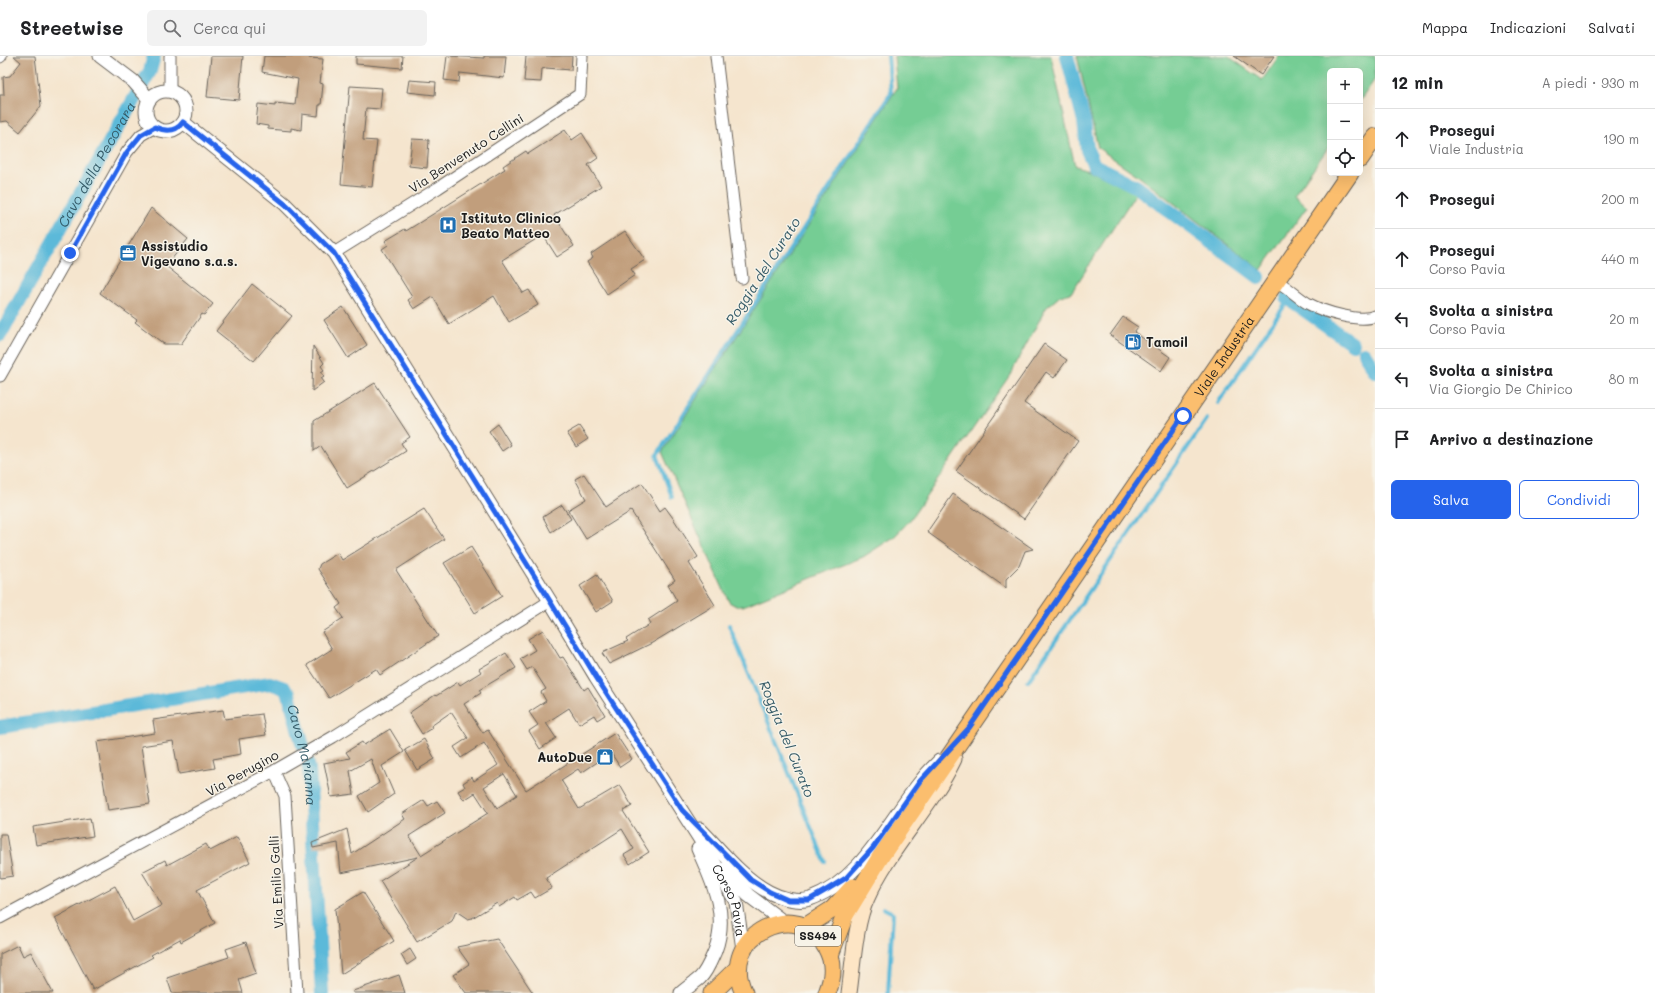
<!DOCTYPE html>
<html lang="it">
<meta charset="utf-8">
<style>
:root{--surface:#fff;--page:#f2f2f2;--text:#202124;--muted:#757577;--line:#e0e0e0;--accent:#2563eb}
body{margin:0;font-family:Mali,sans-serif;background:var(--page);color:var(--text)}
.controls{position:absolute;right:12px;top:12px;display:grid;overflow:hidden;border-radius:6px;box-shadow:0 4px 16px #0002}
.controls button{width:36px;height:36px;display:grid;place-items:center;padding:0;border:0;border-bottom:1px solid var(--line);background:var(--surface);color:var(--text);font:20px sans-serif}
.stop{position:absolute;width:12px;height:12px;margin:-9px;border:3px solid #2563eb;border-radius:50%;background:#fff}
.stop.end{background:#2563eb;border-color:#fff;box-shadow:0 1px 4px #0008}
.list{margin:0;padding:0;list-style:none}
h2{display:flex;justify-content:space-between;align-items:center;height:52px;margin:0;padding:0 16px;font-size:17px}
h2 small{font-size:13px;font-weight:400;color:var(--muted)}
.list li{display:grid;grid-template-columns:26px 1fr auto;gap:12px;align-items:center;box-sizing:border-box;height:60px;padding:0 16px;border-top:1px solid var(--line)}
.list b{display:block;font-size:15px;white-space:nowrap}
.list p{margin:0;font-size:13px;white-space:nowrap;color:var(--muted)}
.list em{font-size:13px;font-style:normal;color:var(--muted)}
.actions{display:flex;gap:8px;padding:12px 16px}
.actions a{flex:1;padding:9px 0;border:1px solid var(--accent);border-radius:6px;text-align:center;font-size:14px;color:var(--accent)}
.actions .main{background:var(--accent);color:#fff}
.icon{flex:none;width:22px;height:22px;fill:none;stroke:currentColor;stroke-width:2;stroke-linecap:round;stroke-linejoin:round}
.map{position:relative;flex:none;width:1375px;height:937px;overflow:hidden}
header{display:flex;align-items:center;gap:24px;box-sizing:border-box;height:56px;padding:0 20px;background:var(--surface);border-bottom:1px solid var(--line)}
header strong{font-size:19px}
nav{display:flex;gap:22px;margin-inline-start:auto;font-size:14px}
.search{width:280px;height:36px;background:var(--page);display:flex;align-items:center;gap:10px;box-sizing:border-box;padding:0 14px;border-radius:6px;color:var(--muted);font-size:15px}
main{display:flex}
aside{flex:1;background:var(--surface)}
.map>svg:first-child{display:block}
.green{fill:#74cd94;stroke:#487458}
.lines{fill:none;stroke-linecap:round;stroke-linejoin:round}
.stream{stroke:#5bb9d9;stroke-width:4}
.canal{stroke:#5bb9d9;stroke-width:14}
.building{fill:#c19e7b;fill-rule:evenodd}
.minor-casing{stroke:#68625a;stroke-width:13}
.tertiary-casing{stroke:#68625a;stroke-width:15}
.secondary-casing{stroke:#68625a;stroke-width:17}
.primary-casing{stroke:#68625a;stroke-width:19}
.minor{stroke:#fff;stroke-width:11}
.tertiary{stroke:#fff;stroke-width:13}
.secondary{stroke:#fde5c5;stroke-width:15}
.primary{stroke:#fbbe6e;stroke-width:17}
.route{stroke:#2563eb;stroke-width:5}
.labels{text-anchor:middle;stroke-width:3;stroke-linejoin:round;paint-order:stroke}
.shield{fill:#f7f3e8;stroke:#5e5c59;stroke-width:1}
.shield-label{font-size:12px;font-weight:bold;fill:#1c1c1c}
.street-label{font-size:13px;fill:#1c1c1c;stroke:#f7f3e8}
.poi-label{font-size:13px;font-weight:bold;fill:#1c1c1c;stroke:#f7f3e8;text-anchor:start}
.water-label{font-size:14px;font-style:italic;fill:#355b68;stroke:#f7f3e8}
</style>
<header>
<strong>Streetwise</strong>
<div class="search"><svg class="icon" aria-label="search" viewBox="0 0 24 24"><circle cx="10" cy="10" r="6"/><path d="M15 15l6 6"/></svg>Cerca qui</div>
<nav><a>Mappa</a><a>Indicazioni</a><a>Salvati</a></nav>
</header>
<main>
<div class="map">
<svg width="1375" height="937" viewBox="0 0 1375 937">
<rect width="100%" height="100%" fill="#f7f3e8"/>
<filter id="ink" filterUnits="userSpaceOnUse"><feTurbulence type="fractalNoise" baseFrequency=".025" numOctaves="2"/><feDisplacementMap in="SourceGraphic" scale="8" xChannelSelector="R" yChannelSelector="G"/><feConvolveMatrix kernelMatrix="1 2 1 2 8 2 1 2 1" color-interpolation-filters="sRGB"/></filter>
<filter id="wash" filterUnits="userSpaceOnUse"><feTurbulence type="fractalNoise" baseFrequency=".012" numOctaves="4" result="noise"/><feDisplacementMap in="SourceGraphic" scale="16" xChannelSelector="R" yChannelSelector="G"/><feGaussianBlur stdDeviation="0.9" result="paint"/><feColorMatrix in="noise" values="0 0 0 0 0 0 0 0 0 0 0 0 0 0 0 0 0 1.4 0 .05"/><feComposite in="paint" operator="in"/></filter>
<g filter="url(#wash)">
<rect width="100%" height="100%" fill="#f5e5ce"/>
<!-- green -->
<path class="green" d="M894,0H1051L1075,110L1089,114L1136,137L1071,237L1060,240L1046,252L1010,319L910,464L894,481L863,501L743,550H736L729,546L662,396L897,32Z
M1077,0H1228L1262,24L1279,0H1375V23L1360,45V15H1330V89L1294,140L1307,151L1261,214L1137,119L1098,92Z"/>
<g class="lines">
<!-- stream -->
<path class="stream" d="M1218,347L1289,243
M672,441L657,399L891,37L888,0
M729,569L825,806
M1028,625L1207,363
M883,852L893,857L888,937"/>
<!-- canal -->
<g class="canal">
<path d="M1067,0L1084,65L1087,94L1094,109L1137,131L1259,221"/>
<path d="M1287,242L1353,288"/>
<path id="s1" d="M0,279L150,15L154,0"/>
<path d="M1364,297L1375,315"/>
<path id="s2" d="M0,671L270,627L284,632L289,638L309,713L322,937"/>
</g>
</g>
<g id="blocks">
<!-- building -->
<path class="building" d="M14,0H35L41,50L20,76L7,65L0,66V39H4L3,21L10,20L21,6Z
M211,0H243L239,44L207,41Z
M264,0H309V2L323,3L320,27L323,28L321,49H319L318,60L302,58L301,74L291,72V75L268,73V70L256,68L258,48L275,50V47L295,49L298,23L262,16Z
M356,0H403L402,12L356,8Z
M447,0L484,2V0H506L504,22L460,17L459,26L444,24Z
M526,0H572L571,14L546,12L542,13L541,26L524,25Z
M1234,0H1274L1261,19Z
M409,24L436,26L435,39L407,36Z
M350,30L382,32L380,53L366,52L363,84L377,85L372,131L341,128Z
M565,74L572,84L582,77L598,102L588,109L601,130L554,159L574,190L557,201L543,179L502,204L523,237L529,234L538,249L509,266L494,240L449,268L433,241L414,253L408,244L412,241L382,193L388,189L385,185L405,173L406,175L505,113L503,110L526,95L528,98Z
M412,83L429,84L427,112L409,110Z
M151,152L188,183L166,210L213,248L204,259L202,258L181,288H164L135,266L137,264L100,237Z
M625,175L645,204L631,213L635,219L607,238L587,206L593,202L591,198Z
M252,228L292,260L254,305L216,275Z
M343,251L367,289L348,302L324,264Z
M1123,261L1138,271L1134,276L1170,301L1161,315L1110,279Z
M1044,288L1067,304L1054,322L1046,316L1024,347L1078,385L1024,463L956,415Z
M313,290L324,307L321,310L324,314L321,316L324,320L321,322L324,326L312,335Z
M375,327L410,381L401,387L406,395L347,432L321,390L314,395V365Z
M498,368L511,389L502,395L489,375Z
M579,370L588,383L576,391L567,377Z
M584,418L606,451L642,427L660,455L665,451L673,462L698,501L689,507L715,549L652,587L609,608L602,597L628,585L626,583L650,568L648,564L677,545L668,529L675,524L631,455L586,483L568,454L586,443L575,423Z
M953,438L1033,493L1025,495L1019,510L1006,523V532L927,476Z
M562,449L571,463L551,476L543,461Z
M424,453L444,483L396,514L438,580L380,619L376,613L329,642L307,609L332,593L322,576L343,562L336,552L341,548L318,513L320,508L338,497L342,504Z
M471,491L502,540L475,557L444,507Z
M597,519L613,545L596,556L580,530Z
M543,574L560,602L563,601L584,634L588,631L605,659L597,664L594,659L579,668L569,652L546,667L556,682L540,693L529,675L538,669L529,656L546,645L541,636L546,633L532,611L527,614L520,603L535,594L528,583Z
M506,597L516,612L479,634L481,637L464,648L483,677L488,674L526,734L615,677L632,703L620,711L611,697L581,717L578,713L561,724L579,753L620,729L632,750L623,755L649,796L630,808L624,799L634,793L622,773L546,822L552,832L535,842L531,836L517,844L515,841L499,851L497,847L472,862L468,863L456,855L452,865L417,886L380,825L418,801L341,817L338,787L313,792L312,787L347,773L352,798L405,763L402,758L424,744L428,750L437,745L445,757L409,780L421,799L488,757L475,737L464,744L458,735L465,731L463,727L472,721L474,725L498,709L484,687L461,702L454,691L468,682L451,656L431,670L432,672L422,678L409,657L435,639L436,640L458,626L460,629L481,616L479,613ZM504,718L517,739L497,752L484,731Z
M223,654L225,663L262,658L266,679L239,683L241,698L213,703L215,712L179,718L173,685L141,690L150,748L108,754L97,686L155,677L153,664Z
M390,673L404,696L382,710L394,738L368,756L359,740L379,727L371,703L350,715L354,738L331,741L324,707L350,702L346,696L362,686L364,689Z
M424,683L435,703L417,714L405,694Z
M90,762L93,780L36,789L33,771Z
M0,778H6L13,820L0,822Z
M237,781L250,806L197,834L215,867L181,886L180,883L151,899L153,901L93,934L55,862L115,830L133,865L162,849L142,816L165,804L167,809L206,788L210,795Z
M363,836L394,885L341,918L335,853Z
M497,883L533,937H466L453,919L469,908L457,891Z
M246,886L256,917L239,923L243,937H172L167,922L229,901L226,893Z
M18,889L23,900L31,896L53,937H0V898Z
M410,893L416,903L407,909L401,899Z
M399,919L405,937H353V935Z"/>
</g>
</g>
<g filter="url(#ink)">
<use href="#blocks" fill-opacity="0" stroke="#68625a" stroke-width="1"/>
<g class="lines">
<!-- minor casing -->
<g class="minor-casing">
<path id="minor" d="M170,0V35
M716,0L742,222
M0,1L1,0
M334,197L438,132L580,38L582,0
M1276,225C1288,231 1298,242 1309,248C1324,256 1360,267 1375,260
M0,320L127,96L141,79L155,71
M274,715L285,740L297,937
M0,862L274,715L333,681L550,545"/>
</g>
<!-- tertiary casing -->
<g class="tertiary-casing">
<g id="tertiary">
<path d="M100,0L133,25L149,43"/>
<circle cx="166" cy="55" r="20"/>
<path id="s3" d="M183,66L285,148L334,197L550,545L596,621L710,799L736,846L743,893"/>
<path d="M700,773C721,794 742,822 769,836C780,842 798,847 810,843C862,824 888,765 921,725C926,718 933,711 939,705"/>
<path d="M724,813L748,839L785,867"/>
<path d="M681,937C687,932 694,927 700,922C707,915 711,904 715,895C729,858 713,827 698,793"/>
</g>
</g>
<!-- secondary casing -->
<g class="secondary-casing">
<path id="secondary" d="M849,937C853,909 855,867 867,842C889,792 930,753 954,703"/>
</g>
<!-- primary casing -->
<g class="primary-casing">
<g id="primary">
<path d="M1360,103L1375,81"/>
<path d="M805,871L833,853L853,831"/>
<path id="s4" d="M830,899L845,859L881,800L1350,117"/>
<path d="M712,937L738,912"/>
<path d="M744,937C716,879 800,838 827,893C835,908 833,922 827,937"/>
</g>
</g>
<!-- minor -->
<use href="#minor" class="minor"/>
<!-- tertiary -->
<use href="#tertiary" class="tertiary"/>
<!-- secondary -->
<use href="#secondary" class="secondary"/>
<!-- primary -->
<use href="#primary" class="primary"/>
</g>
</g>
<g class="lines" filter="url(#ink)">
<!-- route -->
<path class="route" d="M70,197L127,96L141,79L155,71C166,76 176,76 183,66L285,148L334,197L550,545L596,621L682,754L751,824L770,836L788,844H809L828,833L846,822L873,792L920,725L969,672L1183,360"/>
</g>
<!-- icons -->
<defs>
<g id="hospital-square" transform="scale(0.9)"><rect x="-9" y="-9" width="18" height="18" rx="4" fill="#1f6fb2" stroke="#f7f3e8"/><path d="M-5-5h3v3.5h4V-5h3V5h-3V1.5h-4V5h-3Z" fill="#fff"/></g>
<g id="office-square" transform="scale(0.9)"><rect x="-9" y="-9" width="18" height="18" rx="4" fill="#1f6fb2" stroke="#f7f3e8"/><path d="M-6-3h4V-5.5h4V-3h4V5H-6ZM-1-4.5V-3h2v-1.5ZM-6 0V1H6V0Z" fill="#fff"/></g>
<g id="fuel-square" transform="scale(0.9)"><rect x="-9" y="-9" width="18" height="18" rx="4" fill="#1f6fb2" stroke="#f7f3e8"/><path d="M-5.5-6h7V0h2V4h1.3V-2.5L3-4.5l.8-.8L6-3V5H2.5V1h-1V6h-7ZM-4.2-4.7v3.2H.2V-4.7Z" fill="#fff"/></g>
<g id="shop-square" transform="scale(0.9)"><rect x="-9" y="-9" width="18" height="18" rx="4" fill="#1f6fb2" stroke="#f7f3e8"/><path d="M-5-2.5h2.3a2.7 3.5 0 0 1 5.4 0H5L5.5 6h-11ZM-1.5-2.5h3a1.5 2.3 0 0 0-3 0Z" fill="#fff"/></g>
</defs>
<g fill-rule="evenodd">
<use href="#hospital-square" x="448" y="169"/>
<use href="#office-square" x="128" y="197"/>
<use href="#fuel-square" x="1133" y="286"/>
<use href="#shop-square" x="605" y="701"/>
</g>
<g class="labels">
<!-- shield labels -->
<rect class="shield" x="795" y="870" width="46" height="20" rx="3"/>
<g class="shield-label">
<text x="818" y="884">SS494</text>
</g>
<!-- street labels -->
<g class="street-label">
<text transform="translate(466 97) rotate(-33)" y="5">Via Benvenuto Cellini</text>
<text dy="5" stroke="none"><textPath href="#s4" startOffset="718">Viale Industria</textPath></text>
<text transform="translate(242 717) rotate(-29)" y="5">Via Perugino</text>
<text transform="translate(276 826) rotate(-93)" y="5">Via Emilio Galli</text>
<text dy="5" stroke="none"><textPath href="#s3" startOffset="960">Corso Pavia</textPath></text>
</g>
<!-- poi labels -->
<g class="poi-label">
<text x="461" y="167">Istituto Clinico<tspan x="461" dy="15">Beato Matteo</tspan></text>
<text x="141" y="195">Assistudio<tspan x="141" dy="15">Vigevano s.a.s.</tspan></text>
<text x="1146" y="291">Tamoil</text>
<text x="592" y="706" text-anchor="end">AutoDue</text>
</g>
<!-- water labels -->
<g class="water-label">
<text dy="5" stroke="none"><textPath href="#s1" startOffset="196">Cavo della Pecorara</textPath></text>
<text transform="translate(763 215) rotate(-57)" y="5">Roggia del Curato</text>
<text transform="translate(787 683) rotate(68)" y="5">Roggia del Curato</text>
<text dy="5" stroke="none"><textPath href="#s2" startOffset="359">Cavo Marianna</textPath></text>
</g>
</g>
</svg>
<div class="controls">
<button>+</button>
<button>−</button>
<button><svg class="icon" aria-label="locate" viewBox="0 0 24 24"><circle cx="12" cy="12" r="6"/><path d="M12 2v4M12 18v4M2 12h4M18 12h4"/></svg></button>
</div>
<div class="stop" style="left:1183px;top:360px"></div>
<div class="stop end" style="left:70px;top:197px"></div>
</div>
<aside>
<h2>12 min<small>A piedi · 930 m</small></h2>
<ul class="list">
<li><svg class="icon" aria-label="ahead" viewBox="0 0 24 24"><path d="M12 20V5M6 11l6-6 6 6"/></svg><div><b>Prosegui</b><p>Viale Industria</p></div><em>190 m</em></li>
<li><svg class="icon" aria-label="ahead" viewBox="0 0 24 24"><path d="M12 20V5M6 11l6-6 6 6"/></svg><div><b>Prosegui</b></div><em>200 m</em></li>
<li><svg class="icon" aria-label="ahead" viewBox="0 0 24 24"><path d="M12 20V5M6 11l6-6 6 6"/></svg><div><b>Prosegui</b><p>Corso Pavia</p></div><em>440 m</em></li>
<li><svg class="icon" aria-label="left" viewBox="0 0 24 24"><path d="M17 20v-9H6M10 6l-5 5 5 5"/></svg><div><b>Svolta a sinistra</b><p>Corso Pavia</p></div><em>20 m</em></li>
<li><svg class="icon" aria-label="left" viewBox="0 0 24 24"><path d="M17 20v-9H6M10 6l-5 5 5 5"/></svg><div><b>Svolta a sinistra</b><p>Via Giorgio De Chirico</p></div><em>80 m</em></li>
<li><svg class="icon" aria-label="arrive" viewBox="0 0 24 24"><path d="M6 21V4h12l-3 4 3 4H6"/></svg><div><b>Arrivo a destinazione</b></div></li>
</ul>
<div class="actions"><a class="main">Salva</a><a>Condividi</a></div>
</aside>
</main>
